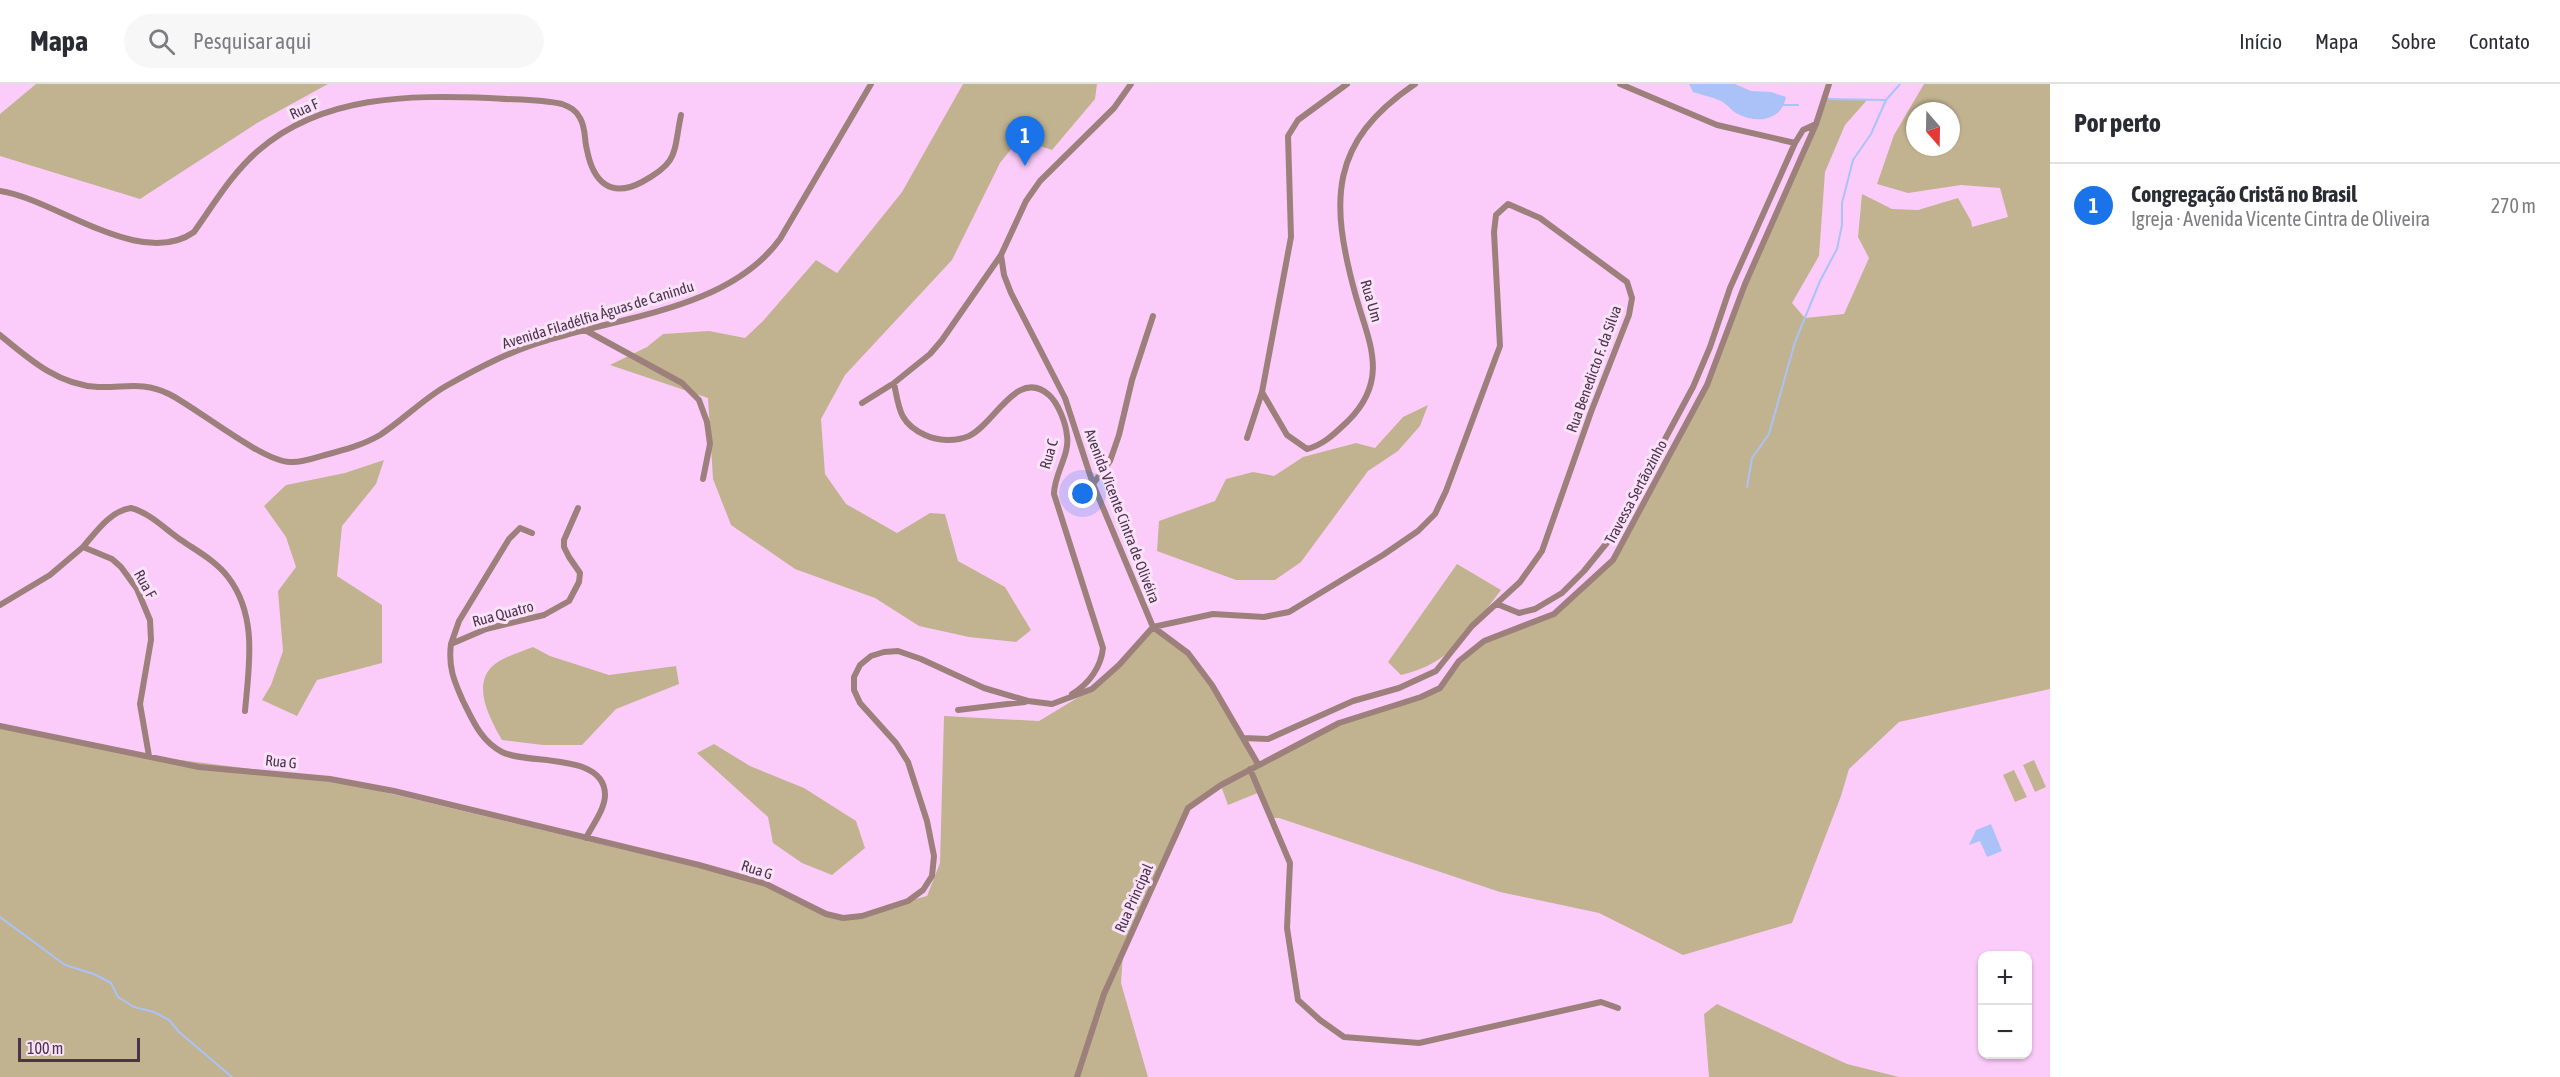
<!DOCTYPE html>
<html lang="pt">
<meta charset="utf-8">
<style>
:root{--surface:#fff;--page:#f7f7f7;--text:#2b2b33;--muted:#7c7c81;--line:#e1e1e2;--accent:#1a73e8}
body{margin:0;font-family:"Asap Condensed",sans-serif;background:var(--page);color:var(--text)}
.controls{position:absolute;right:18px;bottom:18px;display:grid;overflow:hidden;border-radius:12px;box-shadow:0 2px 4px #0004}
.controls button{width:54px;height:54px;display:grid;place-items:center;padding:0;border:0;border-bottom:2px solid var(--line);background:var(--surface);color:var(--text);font:30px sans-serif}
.compass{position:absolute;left:1906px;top:18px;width:54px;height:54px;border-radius:50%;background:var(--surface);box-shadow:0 2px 4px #0004;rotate:160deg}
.scale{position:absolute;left:18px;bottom:15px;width:122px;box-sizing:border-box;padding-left:6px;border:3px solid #4b344b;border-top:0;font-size:16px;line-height:21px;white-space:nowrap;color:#4b344b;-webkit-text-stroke:4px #fae2f9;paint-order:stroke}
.you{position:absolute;left:1083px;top:410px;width:21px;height:21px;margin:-15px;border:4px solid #fff;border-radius:50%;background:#1a73e8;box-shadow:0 0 0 9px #1a73e833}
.badge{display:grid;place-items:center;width:39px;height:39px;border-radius:50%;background:var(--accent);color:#fff;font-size:20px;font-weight:700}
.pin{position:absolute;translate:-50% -50px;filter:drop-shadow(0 2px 3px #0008)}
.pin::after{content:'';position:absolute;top:32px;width:21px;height:18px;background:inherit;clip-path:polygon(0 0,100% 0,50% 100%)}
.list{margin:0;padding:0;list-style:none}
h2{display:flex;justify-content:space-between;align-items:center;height:78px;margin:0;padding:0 24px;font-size:26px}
h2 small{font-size:20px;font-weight:400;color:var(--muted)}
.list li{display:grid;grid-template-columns:39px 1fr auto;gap:18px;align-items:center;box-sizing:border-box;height:84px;padding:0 24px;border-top:2px solid var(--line)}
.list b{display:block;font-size:22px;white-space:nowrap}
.list p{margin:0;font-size:20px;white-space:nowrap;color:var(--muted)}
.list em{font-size:20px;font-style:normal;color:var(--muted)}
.icon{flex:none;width:33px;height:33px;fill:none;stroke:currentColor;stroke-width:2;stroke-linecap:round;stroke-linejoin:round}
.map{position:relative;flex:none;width:2050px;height:993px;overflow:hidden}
header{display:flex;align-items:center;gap:36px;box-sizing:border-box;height:84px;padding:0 30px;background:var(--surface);border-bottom:2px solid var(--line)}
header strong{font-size:28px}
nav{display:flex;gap:33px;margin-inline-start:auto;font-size:21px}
.search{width:420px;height:54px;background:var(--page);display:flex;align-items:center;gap:15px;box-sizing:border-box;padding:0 21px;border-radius:33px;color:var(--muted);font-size:22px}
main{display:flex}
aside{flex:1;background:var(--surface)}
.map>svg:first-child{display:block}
.green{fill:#c2b390;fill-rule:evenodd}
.water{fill:#abc2f9}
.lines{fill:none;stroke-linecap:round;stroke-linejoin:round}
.stream{stroke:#abc2f9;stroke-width:2}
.minor{stroke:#9d807c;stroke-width:6}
.labels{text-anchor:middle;stroke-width:6;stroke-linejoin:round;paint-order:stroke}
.street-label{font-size:15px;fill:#4b344b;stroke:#fae2f9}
</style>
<header>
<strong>Mapa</strong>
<div class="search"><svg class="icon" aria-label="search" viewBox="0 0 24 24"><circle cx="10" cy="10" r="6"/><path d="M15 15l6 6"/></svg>Pesquisar aqui</div>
<nav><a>Início</a><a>Mapa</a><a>Sobre</a><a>Contato</a></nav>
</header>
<main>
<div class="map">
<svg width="2050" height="993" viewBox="0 0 2050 993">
<rect width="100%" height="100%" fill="#fbccfa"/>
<!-- green -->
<path class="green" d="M36,0H328L257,39L140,115L0,72V30Z
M963,0H1097L1095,15L1052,66L1019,55L1000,79L952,176L845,291L821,335L825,390L846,420L897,449L930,429L945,430L958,477L1005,503L1031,546L1016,558L969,553L919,542L875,514L795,485L731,441L713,395L708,314L610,281L647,263L663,250L709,247L745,254L763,237L816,176L837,189L902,108Z
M1924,0H2050V605L1899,638L1849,685L1841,712L1792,839L1683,871L1599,829L1500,808L1279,734H1273L1260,708L1228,721L1221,702L1188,724L1123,869L1121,899L1148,993H0V641L149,672L330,695L766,800L843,834L927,812L940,779L944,632L1039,637L1092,605L1153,543L1188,569L1212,601L1258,680L1339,639L1439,604L1459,577L1484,557L1554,530L1613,476L1707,301L1735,228L1816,40L1823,13L1843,16H1867L1845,41L1825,88L1819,172L1792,219L1805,234L1844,230L1869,174L1858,153L1862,110L1892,125L1918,126L1958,114L1971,137L1972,143L2008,133L2000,104L1961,101L1908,109L1877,100L1894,51ZM1915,27H1951V63H1915Z
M1428,321L1420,342L1398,367L1368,387L1301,478L1275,496H1236L1157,467L1159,437L1215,417L1226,395L1253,388L1274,392L1303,373L1356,359L1375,364L1403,333Z
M384,376L376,400L342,442L337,492L382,521V579L317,596L297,632L262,616L271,601L283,567L278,507L296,483L286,453L264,422L286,401L345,389Z
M1457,480L1501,506C1470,546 1453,579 1401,591L1388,578Z
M533,563L550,572L609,591L676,582L679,600L616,625L582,661H543L502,656C490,635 470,599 495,580C506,572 521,568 533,563Z
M714,660L750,682L804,704L856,737L865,764L832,791L802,779L773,759L768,733L697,669Z
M2034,676L2046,703L2035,708L2023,681Z
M2014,686L2027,713L2015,718L2003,691Z
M1717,920L1847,980L1899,993H1709L1704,930Z"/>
<!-- water -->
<path class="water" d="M1689,0H1735L1751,7L1771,8L1786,13C1781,38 1756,40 1736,29C1731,26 1727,20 1721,17C1712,13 1702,11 1693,8Z
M1991,740L2002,767L1987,773L1980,757L1969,761L1976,746Z"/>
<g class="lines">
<!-- stream -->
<path class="stream" d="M1829,15L1886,16
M1782,21H1798
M1747,403L1752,374L1769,350L1795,258L1820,197L1837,165L1842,141V119L1853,76L1871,50L1886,16L1900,0
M0,833L65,881L94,890L111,899L118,913L134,923L154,928L169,936L179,948L232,993"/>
<!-- minor -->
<path class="minor" d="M1620,0L1717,41L1795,59L1803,46L1816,40
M0,107C55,115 141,186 194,148C214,120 232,89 259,66C323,11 409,11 489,14C514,16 539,15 562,20C570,23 576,26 580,34C586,44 584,55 587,66C593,97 610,115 642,98C679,78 673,70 681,31
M1001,171L1004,191L1011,209L1065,314L1093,400L1153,543L1188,569L1212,601L1258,680
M585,246L682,299L699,316L707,338L710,360L703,395
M0,251C29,275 58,301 98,303C125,304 143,297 169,310C197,324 263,378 290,378C302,379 314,374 325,371C344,366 363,361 380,351C403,336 422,316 446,302C478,284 512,266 548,256C625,232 730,224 780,155L871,0
M894,299C899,324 899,339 925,351C938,357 955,358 969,352C995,340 1017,283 1049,311C1058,319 1066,339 1067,352C1070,371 1054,390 1054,410L1103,564C1101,583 1089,600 1072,610
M1262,308L1287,351L1307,365C1325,360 1335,349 1348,337C1391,294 1368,257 1355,209C1330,117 1329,58 1415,0
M862,319L894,299L930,270L942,256L1001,171L1026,117L1040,97L1114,24L1131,0
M1247,354L1262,308L1291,153L1288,52L1298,36L1347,0
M1093,400L1110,377L1119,351L1132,296L1153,232
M578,424L564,456V463L569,473L580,489L579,498L569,517L544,531L486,545L451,560C448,583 454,597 463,617C473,637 481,657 502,668C527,681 605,668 605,711C605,725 592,742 586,754
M83,463C96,448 110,427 131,424C150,429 165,445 181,456C197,467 216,477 228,493C258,532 249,582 245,627
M1497,520L1519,529L1535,525L1562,509L1584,487L1614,450L1693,303L1710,263L1730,204L1795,59
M0,521L50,491L83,463L112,475L121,483L137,505L150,536L151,556L140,620L149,672
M451,560L459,537L509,455L520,444L532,449
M958,626L1025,618
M0,642L199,683L330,695L394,707L699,781L766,800L826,830L843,834L862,832L908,817L923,806L932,792L934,772L927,737L908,678L896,659L860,619L854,606V593L860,581L871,572L884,568L898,567L921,575L984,604L1028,617L1052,620L1092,605L1119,581L1153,543L1213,530L1264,533L1289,528L1383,471L1418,447L1435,430L1446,407L1500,262L1494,148L1496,131L1508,120L1540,134L1627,198L1632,214L1629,231L1591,328L1542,467L1520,498L1472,542L1436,587L1399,604L1353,617L1268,655L1243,654
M1250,685L1290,779L1287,844L1298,916L1320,936L1344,953L1419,959L1601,918L1618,924
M1077,993L1104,910L1188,724L1221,701L1339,639L1421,613L1440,604L1459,577L1484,557L1554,530L1613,476L1707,301L1745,200L1816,40L1829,0"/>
</g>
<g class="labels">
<!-- street labels -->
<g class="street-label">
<text transform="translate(304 25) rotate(-24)" y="5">Rua F</text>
<text transform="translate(1371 217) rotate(74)" y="5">Rua Um</text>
<text transform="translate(598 231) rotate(-17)" y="5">Avenida Filadélfia Águas de Canindu</text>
<text transform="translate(1594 285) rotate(-70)" y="5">Rua Benedicto F. da Silva</text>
<text transform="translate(1049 370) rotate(-74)" y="5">Rua C</text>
<text transform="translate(1636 408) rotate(-62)" y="5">Travessa Sertãozinho</text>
<text transform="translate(1122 432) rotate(69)" y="5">Avenida Vicente Cintra de Olivéira</text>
<text transform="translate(145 500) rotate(61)" y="5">Rua F</text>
<text transform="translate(503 530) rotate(-15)" y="5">Rua Quatro</text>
<text transform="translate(281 678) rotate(6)" y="5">Rua G</text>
<text transform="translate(757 786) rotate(18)" y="5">Rua G</text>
<text transform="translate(1134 814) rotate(-66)" y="5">Rua Principal</text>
</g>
</g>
</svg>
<div class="controls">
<button>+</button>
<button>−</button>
</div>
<svg class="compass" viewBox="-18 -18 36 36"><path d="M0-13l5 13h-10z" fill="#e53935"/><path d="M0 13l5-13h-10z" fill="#7c7c81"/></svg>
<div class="scale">100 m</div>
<div class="you"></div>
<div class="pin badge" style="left:1025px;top:82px">1</div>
</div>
<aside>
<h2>Por perto<small></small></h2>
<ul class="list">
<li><span class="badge">1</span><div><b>Congregação Cristã no Brasil</b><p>Igreja · Avenida Vicente Cintra de Oliveira</p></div><em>270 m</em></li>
</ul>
</aside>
</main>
